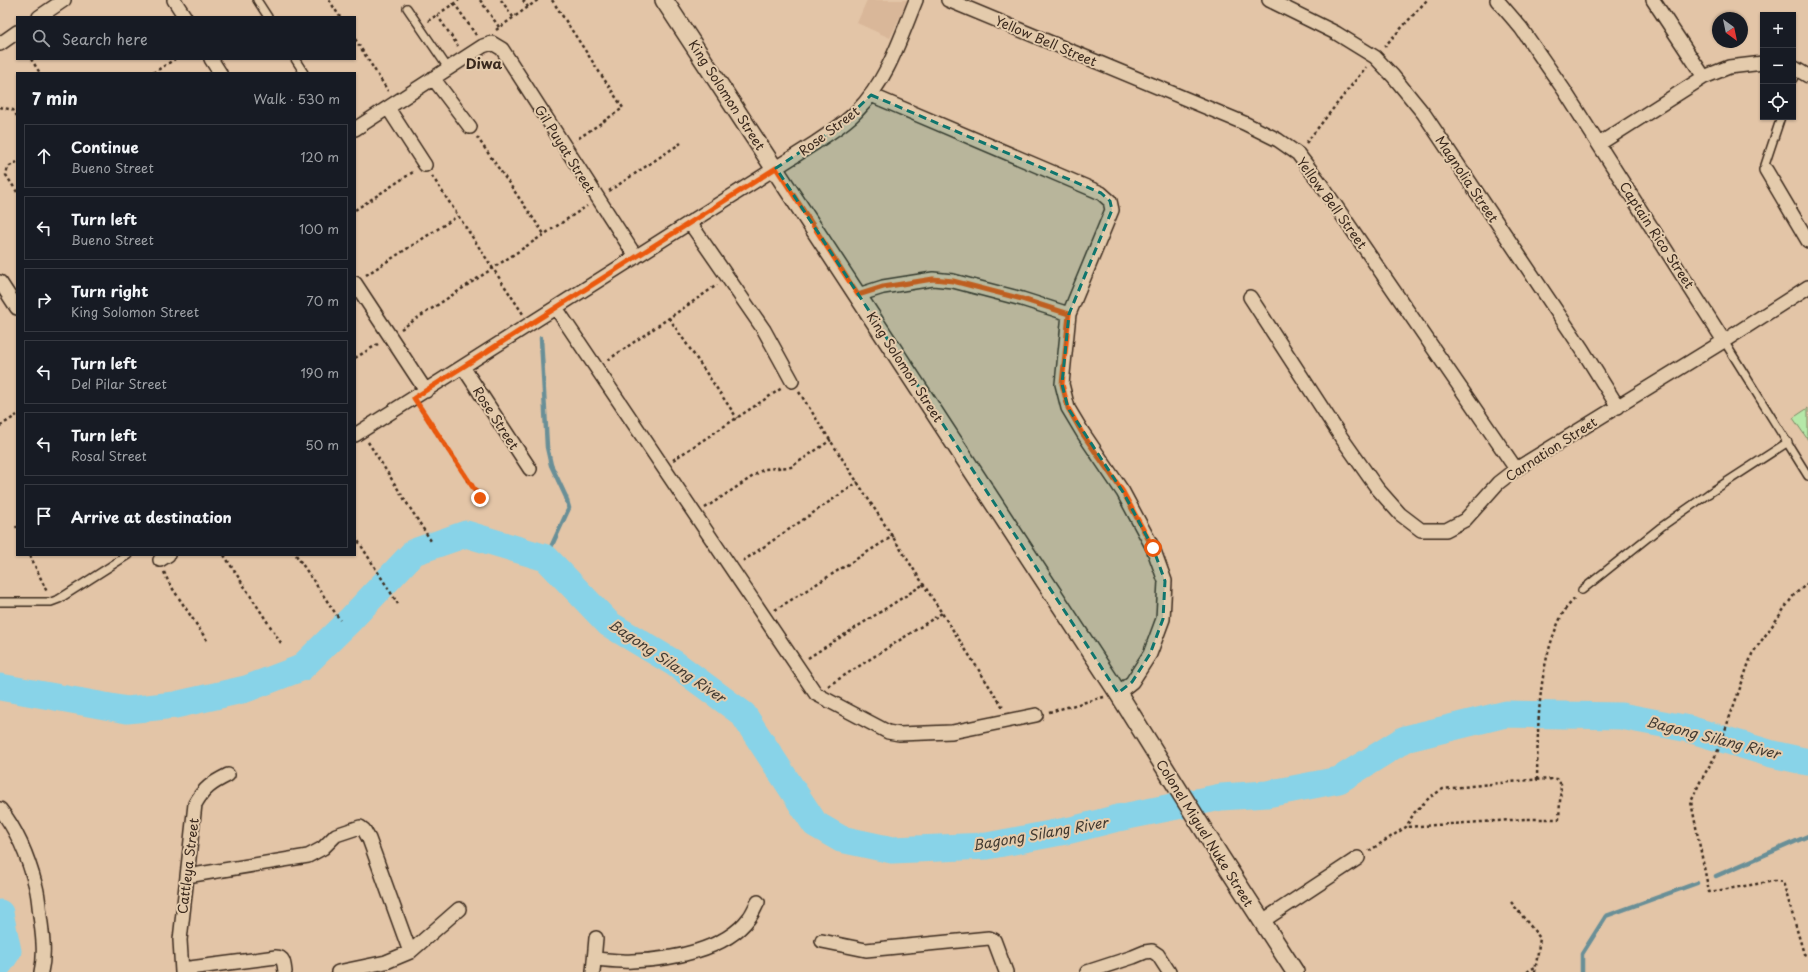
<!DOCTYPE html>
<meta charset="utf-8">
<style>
:root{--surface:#171b24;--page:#242831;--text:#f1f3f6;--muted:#9ea1a6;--line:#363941}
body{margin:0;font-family:"Playpen Sans",sans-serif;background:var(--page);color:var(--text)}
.controls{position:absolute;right:12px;top:12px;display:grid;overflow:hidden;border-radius:0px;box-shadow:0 1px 3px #0004}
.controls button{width:36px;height:36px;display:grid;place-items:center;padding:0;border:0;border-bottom:1px solid var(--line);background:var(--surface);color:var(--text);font:20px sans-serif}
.compass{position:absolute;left:1712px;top:12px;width:36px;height:36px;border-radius:50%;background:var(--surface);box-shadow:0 1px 3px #0004;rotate:147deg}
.stop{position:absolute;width:12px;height:12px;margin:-9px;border:3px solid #ea580c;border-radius:50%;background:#fff}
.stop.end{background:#ea580c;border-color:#fff;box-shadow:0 1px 4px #0008}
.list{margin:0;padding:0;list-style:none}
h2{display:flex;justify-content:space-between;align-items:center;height:52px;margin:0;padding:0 16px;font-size:17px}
h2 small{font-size:13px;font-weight:400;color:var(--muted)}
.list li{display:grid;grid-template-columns:26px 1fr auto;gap:12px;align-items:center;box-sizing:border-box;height:64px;margin:0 8px 8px;padding:0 8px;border:1px solid var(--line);border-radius:0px}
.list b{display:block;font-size:15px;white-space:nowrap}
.list p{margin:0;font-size:13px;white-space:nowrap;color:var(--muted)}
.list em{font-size:13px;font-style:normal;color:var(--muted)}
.icon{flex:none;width:22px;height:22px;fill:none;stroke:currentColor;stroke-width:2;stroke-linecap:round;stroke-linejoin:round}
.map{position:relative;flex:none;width:1808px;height:972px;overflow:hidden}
.search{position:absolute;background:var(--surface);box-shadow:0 1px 3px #0004;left:16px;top:16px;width:340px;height:44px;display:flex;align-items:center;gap:10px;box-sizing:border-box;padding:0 14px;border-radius:0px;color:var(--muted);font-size:15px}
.panel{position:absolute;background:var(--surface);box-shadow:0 1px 3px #0004;left:16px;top:72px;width:340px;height:484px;border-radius:0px}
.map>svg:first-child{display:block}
.built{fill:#d9b799}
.green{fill:#b5e8a8;stroke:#788963}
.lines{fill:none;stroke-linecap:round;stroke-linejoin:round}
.stream{stroke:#698f97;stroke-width:4.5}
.river{stroke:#88d3e8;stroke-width:27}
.service-casing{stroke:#3b2a1e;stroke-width:10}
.minor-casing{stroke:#3b2a1e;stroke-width:16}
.tertiary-casing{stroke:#3b2a1e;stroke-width:20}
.path{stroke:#3b2a1e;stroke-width:2.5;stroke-dasharray:3 3;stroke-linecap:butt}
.service{stroke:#e4cbac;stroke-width:7}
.minor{stroke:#e4cbac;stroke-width:13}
.tertiary{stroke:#e4cbac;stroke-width:17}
.route{stroke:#ea580c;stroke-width:5}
.marked{fill:#0f766e;fill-opacity:0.2;stroke:#0f766e;stroke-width:3;stroke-dasharray:8 5;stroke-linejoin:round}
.labels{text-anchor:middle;stroke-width:4;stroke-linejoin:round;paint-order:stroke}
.street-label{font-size:13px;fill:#3b2a1e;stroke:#e4cbac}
.neighbourhood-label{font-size:14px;font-weight:bold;fill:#3b2a1e;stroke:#e4cbac}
.water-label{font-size:14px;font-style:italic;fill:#433b32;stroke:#e4cbac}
</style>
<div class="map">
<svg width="1808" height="972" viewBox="0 0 1808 972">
<rect width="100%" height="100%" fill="#e3c5a7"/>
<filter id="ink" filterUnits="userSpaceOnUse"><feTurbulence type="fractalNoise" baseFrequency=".025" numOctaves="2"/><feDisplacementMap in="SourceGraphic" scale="8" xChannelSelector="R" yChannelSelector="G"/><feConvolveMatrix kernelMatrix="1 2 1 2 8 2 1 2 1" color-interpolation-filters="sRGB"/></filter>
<g filter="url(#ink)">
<!-- built -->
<path class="built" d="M867,0H908L890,38L857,23Z"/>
<!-- green -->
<path class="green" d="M1808,408V440L1793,418Z"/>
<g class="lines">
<!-- stream -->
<path class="stream" d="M541,338L547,447L551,465L566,497L569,508L546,558
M1716,876L1808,836
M1582,972V954L1606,916L1697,883"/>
<!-- river -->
<path class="river" d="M0,687L127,710L175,705L246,689L301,668L350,620L414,552L466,534L546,558L609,624L674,663L743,714L815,824L841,839L892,850L987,846L1071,830L1118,818L1221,797L1267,794L1339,780L1405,739L1506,714L1621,716L1689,729L1772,754L1808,762
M0,913L8,951L0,963"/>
<!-- service casing -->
<g class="service-casing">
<path id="service" d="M257,0L268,17
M407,8L448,68
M295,59L304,73
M1793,79L1796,68
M1766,170L1765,165L1781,117
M1724,341L1808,476
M1582,590L1661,527L1708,494L1788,442
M0,602H51L59,599L128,555"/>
</g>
<!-- minor casing -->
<g class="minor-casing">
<path id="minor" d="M174,0L185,17
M948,0L1244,123L1278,140L1298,154L1318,180L1516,469
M1269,0L1336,33L1375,57L1393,76L1424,114L1582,349L1618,407
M1497,0L1521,28L1564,90L1724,341
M1653,0L1704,77
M39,17L64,0
M0,44L17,32
M211,59L220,73
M1793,67L1808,76
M433,78L470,127
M871,95L1101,193L1110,201L1112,210L1069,314L1062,384L1068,408L1083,433L1123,492L1153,548L1165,581L1163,619L1150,654L1132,682L1118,693
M388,108L425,165
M355,129L483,46L492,43L502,49L636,257
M1599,144L1704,77L1729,67L1763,63
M1766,170L1808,241
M690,223L764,330L792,381
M0,282L17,308
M355,283L426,391
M858,295L883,287L933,279L953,281L1022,299L1069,314
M1250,297L1341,437L1377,488L1400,514L1421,530H1446L1465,520L1498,483L1516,469L1724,341L1808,287
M556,308L816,694L888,732L899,734L952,732L1036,715
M463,367L530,469
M355,435L815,143C829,133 845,124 857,111C887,81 900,39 916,0
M160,560L168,555
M0,809C17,830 29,860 36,887C39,898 39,911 41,923C43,939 45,956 41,972
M187,876L308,856L323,848L336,835L360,827L364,830L369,839L410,952
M1261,922L1358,858
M822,941L866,950L989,938L994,940L1006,972
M595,959C607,960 620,962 632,961C670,960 726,950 749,918C753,913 755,907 758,902
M182,969L276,957C284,957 284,964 285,972
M182,972L180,940L195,804C204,788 212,783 228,775
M338,972L386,962L410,952L459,909
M593,972L596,938
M1087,972L1133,957L1145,952L1152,951L1158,955L1169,972"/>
</g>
<!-- tertiary casing -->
<g class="tertiary-casing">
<path id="tertiary" d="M664,0L1118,693L1220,856L1295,972"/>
</g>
<!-- path -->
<path class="path" d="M329,0L340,17
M480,0L499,27
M501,0L513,17
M523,0L528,7
M552,0L623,108L576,140
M454,3L476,35
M437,15L458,46
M428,21L459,0
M496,30L538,0
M355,39L388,91
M1384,47L1427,0
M31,59L40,73
M153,73L175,59
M0,107L13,110L17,116
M477,137L544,234
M1306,143L1366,67
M17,162L8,167L6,175L17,192
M432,176L523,314
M609,191L681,143
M355,210L413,172
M366,275L458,216
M669,318L737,418
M401,329L587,206
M355,358L378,344
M608,360L717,285
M799,392L1004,709
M421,409L480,498
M0,426L17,415
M368,442L431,541
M673,460L782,388
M705,508L764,469L791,467L831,440
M16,526L17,528
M355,536L398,604
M30,555L47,592
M224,555L281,643
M296,555L340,620
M743,561L858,482
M164,572L169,583L208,642
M1808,583L1794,595L1752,654L1717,753L1700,782L1691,802L1709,892L1775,881L1783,882L1804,954L1808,956
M775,610L893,536
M808,658L924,584
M828,686L942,613
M1049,712L1104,697
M1537,780C1538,724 1537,664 1563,613C1566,607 1572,602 1576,597
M1369,851L1406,827L1414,813L1430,797L1443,789L1529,780L1556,779L1561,784L1559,819H1526L1406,827
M1511,902L1540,938L1535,972
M1527,972L1535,967"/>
<!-- service -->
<use href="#service" class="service"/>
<!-- minor -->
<use href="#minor" class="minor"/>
<!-- tertiary -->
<use href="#tertiary" class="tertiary"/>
</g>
</g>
<g class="lines" filter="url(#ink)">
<!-- route -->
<path class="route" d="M480,498L414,398L776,168L858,295L883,287L933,279L953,281L1022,299L1069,314L1062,384L1068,408L1082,433L1123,492L1153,548"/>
</g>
<!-- marked area -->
<path class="marked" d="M871,95L1101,193L1110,201L1112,210L1069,314L1062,384L1068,408L1123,492L1153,548L1165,581L1163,619L1150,654L1132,682L1118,693L776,168L838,127Z"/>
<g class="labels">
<!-- street labels -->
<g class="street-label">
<text transform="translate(1046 41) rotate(23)" y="5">Yellow Bell Street</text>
<text transform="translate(727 95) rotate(57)" y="5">King Solomon Street</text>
<text transform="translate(829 131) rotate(-37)" y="5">Rose Street</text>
<text transform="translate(565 149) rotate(58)" y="5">Gil Puyat Street</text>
<text transform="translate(1467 179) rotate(56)" y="5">Magnolia Street</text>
<text transform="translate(1332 203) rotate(54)" y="5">Yellow Bell Street</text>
<text transform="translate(1657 235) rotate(57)" y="5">Captain Rico Street</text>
<text transform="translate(905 367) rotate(57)" y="5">King Solomon Street</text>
<text transform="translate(496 418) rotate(57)" y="5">Rose Street</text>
<text transform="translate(1551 449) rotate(-33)" y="5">Carnation Street</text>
<text transform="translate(1205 833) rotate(58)" y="5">Colonel Miguel Nuke Street</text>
<text transform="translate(188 866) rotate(-83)" y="5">Cattleya Street</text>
</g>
<!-- neighbourhood labels -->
<g class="neighbourhood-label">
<text x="484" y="69">Diwa</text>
</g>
<!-- water labels -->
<g class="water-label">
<text transform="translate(667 661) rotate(34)" y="5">Bagong Silang River</text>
<text transform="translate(1713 738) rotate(14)" y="5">Bagong Silang River</text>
<text transform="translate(1040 834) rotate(-10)" y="5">Bagong Silang River</text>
</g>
</g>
</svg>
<div class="controls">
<button>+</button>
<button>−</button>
<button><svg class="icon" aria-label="locate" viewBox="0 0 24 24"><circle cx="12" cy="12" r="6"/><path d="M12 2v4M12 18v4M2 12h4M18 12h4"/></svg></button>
</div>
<svg class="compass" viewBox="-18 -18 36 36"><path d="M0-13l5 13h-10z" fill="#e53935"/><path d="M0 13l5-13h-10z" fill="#9ea1a6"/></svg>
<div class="stop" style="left:1153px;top:548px"></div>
<div class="stop end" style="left:480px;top:498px"></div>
<div class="search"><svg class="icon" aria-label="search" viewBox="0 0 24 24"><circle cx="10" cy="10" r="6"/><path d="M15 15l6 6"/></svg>Search here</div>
<section class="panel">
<h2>7 min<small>Walk · 530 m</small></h2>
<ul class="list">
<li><svg class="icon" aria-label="ahead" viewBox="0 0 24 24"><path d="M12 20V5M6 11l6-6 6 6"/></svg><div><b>Continue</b><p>Bueno Street</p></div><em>120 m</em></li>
<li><svg class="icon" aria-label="left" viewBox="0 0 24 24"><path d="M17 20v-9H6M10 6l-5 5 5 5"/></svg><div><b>Turn left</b><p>Bueno Street</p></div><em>100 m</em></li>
<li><svg class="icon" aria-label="right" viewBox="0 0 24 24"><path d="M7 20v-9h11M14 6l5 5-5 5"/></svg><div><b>Turn right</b><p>King Solomon Street</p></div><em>70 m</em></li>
<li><svg class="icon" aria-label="left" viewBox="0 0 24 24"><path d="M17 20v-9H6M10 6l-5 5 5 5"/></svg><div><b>Turn left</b><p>Del Pilar Street</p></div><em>190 m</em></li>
<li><svg class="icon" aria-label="left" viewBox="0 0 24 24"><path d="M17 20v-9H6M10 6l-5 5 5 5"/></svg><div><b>Turn left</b><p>Rosal Street</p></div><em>50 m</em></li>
<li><svg class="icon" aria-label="arrive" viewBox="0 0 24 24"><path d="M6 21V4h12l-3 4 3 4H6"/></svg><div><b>Arrive at destination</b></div></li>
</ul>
</section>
</div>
